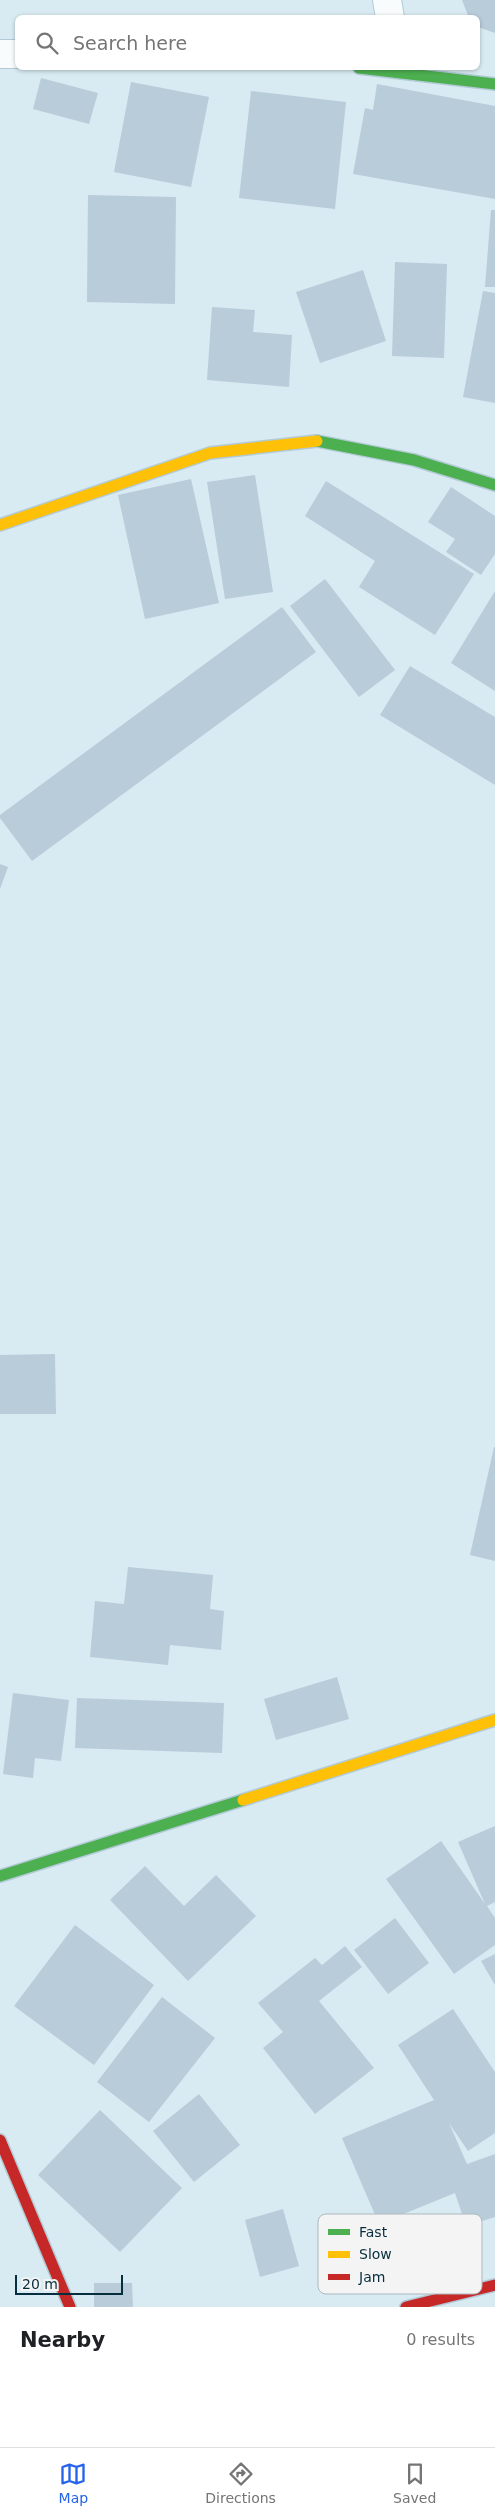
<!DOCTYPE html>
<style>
:root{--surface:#fff;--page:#f6f6f6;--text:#202124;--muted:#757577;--line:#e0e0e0;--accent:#2563eb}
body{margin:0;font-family:"DejaVu Sans",sans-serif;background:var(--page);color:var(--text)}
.scale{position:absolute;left:15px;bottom:12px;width:108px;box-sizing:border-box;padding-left:5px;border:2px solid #072e3e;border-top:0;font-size:14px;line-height:18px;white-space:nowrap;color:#072e3e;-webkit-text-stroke:4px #f4f4f4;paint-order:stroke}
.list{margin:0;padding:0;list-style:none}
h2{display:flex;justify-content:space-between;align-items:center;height:65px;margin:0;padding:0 20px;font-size:21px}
h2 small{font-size:16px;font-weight:400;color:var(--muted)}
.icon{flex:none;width:28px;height:28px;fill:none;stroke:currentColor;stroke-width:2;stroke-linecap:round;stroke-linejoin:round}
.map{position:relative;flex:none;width:495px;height:2307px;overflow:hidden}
.search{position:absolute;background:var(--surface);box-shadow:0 1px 4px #0004;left:15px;right:15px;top:15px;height:55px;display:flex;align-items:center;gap:12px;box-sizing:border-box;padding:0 18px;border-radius:8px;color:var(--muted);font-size:19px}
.sheet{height:140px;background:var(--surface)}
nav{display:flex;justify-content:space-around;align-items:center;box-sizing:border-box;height:70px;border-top:1px solid var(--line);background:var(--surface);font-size:14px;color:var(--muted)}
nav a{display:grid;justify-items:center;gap:2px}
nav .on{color:var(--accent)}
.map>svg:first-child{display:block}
.building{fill:#b9ccda}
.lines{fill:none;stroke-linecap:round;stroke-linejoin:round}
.street-casing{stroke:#b2cad5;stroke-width:30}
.fast-casing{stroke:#b2cad5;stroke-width:14}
.slow-casing{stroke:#b2cad5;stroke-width:14}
.jam-casing{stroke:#b2cad5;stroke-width:14}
.street{stroke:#f9fcfd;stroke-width:28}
.fast{stroke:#4caf50;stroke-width:11}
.slow{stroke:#ffc107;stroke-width:11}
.jam{stroke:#c62828;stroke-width:11}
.key{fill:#f4f4f4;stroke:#adb9bd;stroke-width:1}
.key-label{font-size:14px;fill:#072e3e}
</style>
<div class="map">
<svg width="495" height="2307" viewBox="0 0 495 2307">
<rect width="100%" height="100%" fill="#d8eaf2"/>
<!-- building -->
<path class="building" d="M462,0H495V33L478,27V18H469Z
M41,78L98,93L89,124L33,109Z
M131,82L209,97L191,187L114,172Z
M377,84L495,106V199L353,174L365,108L373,110Z
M251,91L346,102L335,209L239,198Z
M88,195L176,197L175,304L87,302Z
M491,210H495V287H485Z
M395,262L447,264L444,358L392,356Z
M363,270L386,341L320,363L296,292Z
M483,291L495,293V403L463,397Z
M212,307L255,310L253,332L292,335L289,387L207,380Z
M255,475L273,592L225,599L207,482Z
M191,479L219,603L145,619L118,495Z
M326,481L474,574L435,635L359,587L375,561L305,516Z
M451,487L495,516V554L481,575L446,552L455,539L428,522Z
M325,579L395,670L359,697L290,606Z
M495,591V691L451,663Z
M282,607L316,652L32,861L0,818V815Z
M410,666L495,717V785L380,715Z
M0,864L8,867L0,889Z
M55,1354L56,1414H0V1355Z
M494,1447H495V1561L470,1555Z
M128,1567L213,1575L210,1609L224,1611L221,1650L170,1645L168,1665L90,1657L95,1601L124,1604Z
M337,1677L349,1719L276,1740L264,1699Z
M13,1693L69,1700L61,1761L35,1758L33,1778L3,1774Z
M77,1698L224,1703L222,1753L75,1748Z
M495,1826V1902L487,1906L495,1918V1945L454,1974L386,1879L441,1841L485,1904L458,1842Z
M145,1866L184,1906L216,1875L256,1916L188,1981L110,1900Z
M395,1918L429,1963L388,1994L354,1950Z
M75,1925L154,1985L94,2065L14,2006Z
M345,1946L362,1967L319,2001L374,2068L315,2114L263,2048L283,2032L258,2003L315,1958L322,1965Z
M495,1954V1985L481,1961Z
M162,1997L215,2038L149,2122L97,2082Z
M453,2009L495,2072V2133L468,2151L449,2123L467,2164L495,2154V2217L466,2226L455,2193L379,2224L342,2138L434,2100L398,2045Z
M199,2094L240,2145L194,2182L153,2131Z
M100,2110L182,2188L120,2252L38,2175Z
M283,2209L299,2266L260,2277L245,2220Z
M94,2283H132L133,2307H94Z"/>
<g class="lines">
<!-- street casing -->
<g class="street-casing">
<path id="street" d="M387,0L390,18
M0,54H18"/>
</g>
<!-- fast casing -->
<g class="fast-casing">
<path id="fast" d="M359,68L495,84
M317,441L414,460L495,485
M0,1876L243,1800"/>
</g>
<!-- slow casing -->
<g class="slow-casing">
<path id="slow" d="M0,525L210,453L317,441
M243,1800L495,1720"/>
</g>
<!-- jam casing -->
<g class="jam-casing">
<path id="jam" d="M0,2140L70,2307
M406,2307L495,2285"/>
</g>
<!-- street -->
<use href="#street" class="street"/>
<!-- fast -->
<use href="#fast" class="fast"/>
<!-- slow -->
<use href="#slow" class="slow"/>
<!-- jam -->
<use href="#jam" class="jam"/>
</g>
<!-- legend -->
<rect x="318" y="2214" width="164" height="80" rx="8" class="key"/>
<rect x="328" y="2229" width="22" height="6" fill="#4caf50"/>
<rect x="328" y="2251" width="22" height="7" fill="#ffc107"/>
<rect x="328" y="2274" width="22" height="6" fill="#c62828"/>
<g class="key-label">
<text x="359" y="2237">Fast</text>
<text x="359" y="2259">Slow</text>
<text x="359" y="2282">Jam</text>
</g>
</svg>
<div class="scale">20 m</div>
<div class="search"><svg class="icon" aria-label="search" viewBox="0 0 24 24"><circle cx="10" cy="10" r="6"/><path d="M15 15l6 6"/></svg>Search here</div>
</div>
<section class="sheet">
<h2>Nearby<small>0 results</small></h2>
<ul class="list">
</ul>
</section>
<nav>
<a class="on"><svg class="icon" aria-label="map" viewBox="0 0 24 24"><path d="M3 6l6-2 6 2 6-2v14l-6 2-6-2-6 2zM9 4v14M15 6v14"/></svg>Map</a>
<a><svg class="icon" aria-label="directions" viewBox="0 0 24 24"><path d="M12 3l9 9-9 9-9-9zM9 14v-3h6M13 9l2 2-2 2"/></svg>Directions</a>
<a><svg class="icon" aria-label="saved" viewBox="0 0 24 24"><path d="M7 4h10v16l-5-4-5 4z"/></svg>Saved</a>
</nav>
